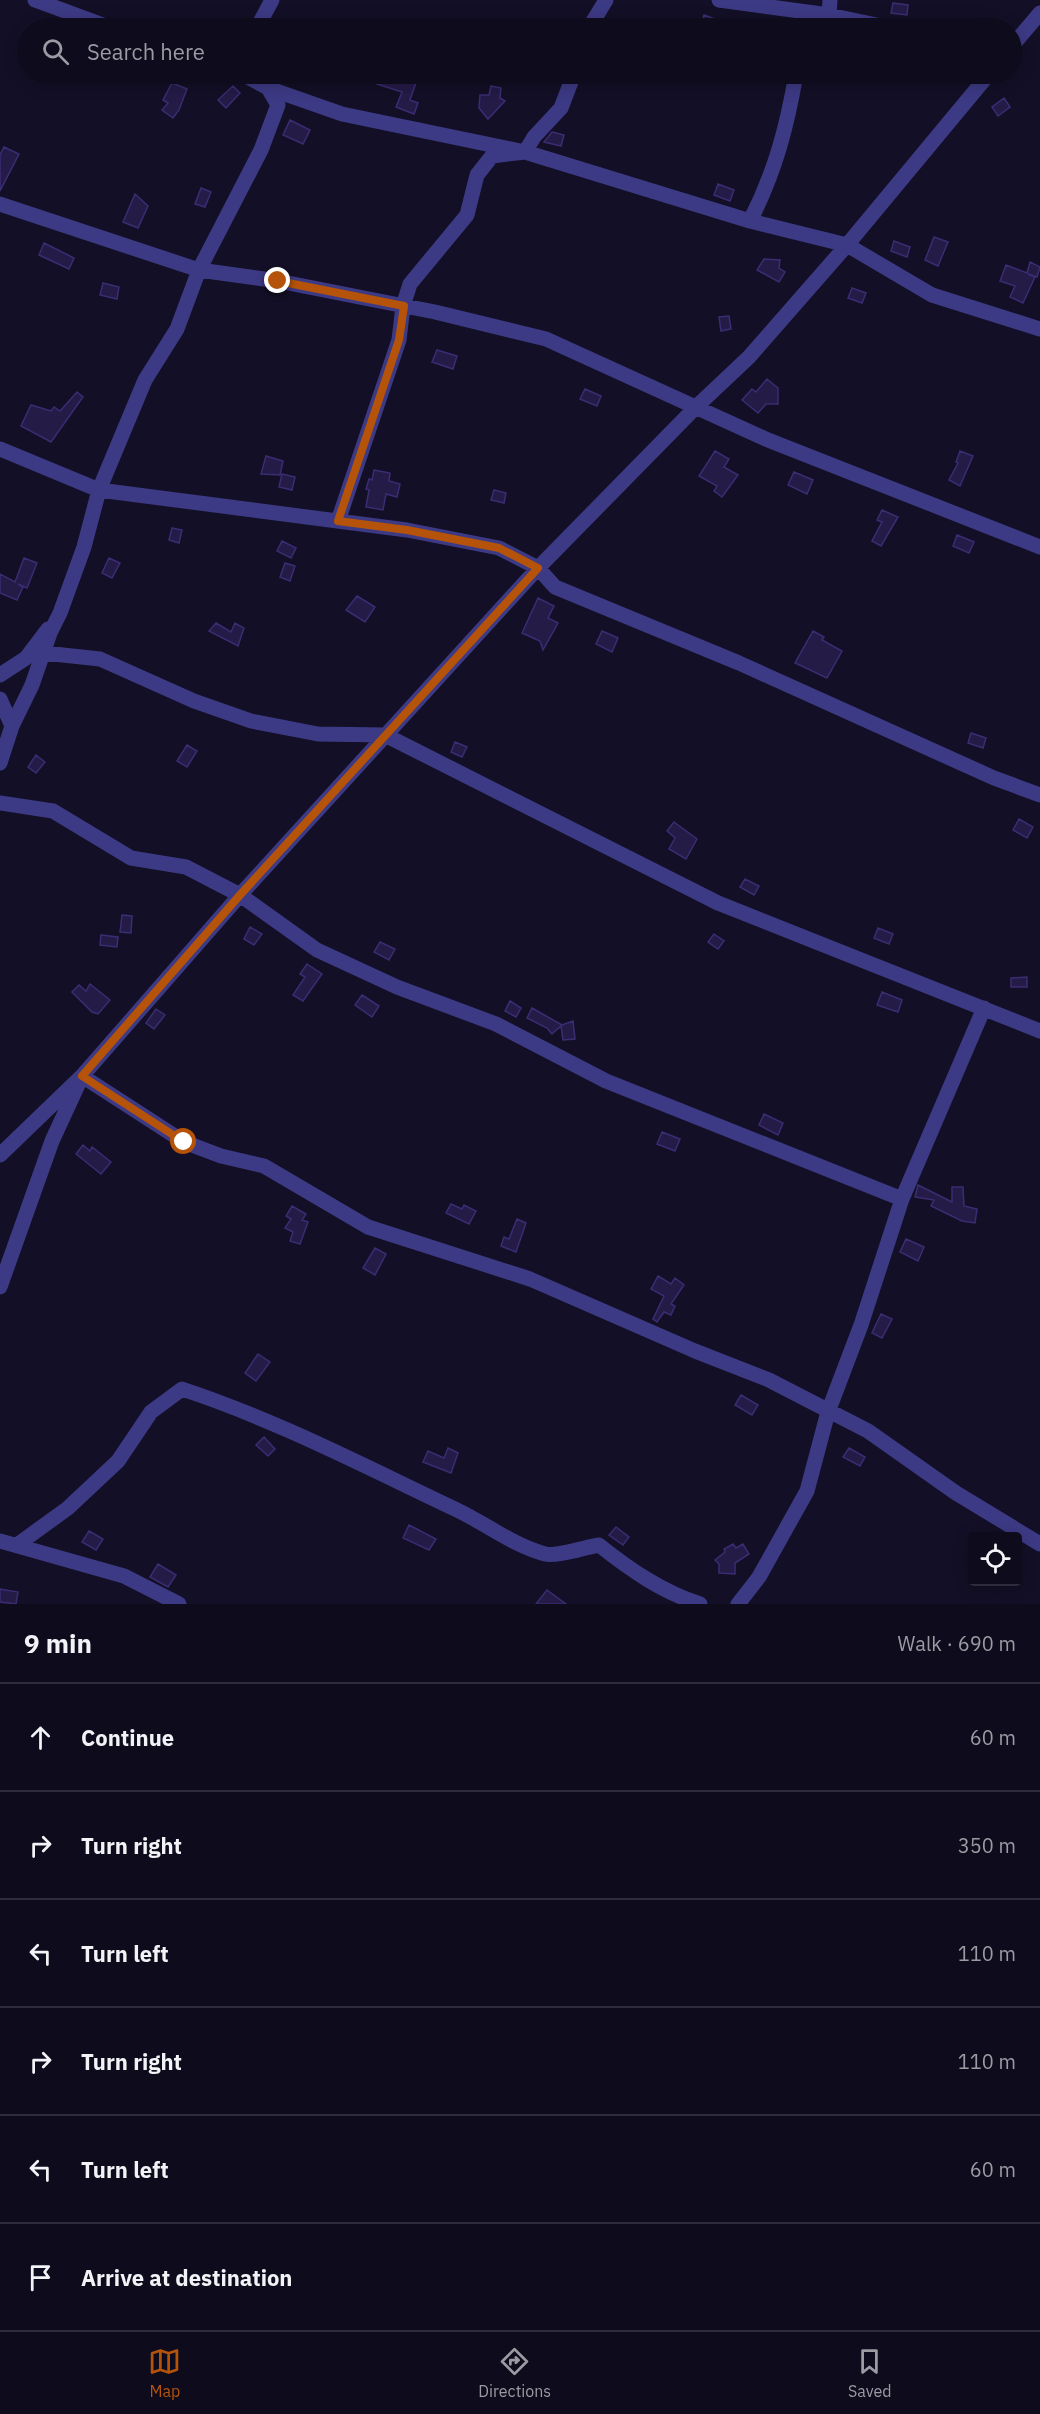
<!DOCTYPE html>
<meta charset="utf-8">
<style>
:root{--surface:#0e0b1c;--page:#171425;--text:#f1f3f6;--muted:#9b9ba3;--line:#2e2b3b;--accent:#b45309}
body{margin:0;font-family:"IBM Plex Sans",sans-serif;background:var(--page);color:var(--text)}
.controls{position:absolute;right:18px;bottom:18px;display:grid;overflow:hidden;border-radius:6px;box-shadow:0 3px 15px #0003}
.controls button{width:54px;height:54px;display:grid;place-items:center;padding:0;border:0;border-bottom:2px solid var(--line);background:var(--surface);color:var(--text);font:30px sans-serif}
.stop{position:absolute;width:18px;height:18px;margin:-14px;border:4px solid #b45309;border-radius:50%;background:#fff}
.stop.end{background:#b45309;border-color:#fff;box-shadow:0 2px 6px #0008}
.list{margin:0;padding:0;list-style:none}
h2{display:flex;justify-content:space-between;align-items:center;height:78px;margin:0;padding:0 24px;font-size:26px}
h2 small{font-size:20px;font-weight:400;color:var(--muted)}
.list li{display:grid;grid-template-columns:39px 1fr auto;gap:18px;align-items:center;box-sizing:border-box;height:108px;padding:0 24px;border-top:2px solid var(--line)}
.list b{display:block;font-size:22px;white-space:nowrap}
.list em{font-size:20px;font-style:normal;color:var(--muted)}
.icon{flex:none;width:33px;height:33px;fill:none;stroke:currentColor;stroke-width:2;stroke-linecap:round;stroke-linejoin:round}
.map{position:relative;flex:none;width:1040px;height:1604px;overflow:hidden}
.search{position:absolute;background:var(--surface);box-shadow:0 3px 15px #0003;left:18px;right:18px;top:18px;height:66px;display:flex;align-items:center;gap:15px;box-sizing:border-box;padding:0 21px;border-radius:33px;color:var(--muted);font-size:22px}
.sheet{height:726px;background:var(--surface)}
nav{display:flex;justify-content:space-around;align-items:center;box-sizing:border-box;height:84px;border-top:2px solid var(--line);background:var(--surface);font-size:16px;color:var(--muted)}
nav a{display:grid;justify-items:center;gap:3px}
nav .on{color:var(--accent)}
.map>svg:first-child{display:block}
.building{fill:#241b47;stroke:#3b2d73;stroke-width:1.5}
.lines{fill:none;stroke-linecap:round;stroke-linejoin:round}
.minor{stroke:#3d3a85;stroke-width:15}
.route{stroke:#b45309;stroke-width:8}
</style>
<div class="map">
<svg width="1040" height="1604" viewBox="0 0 1040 1604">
<rect width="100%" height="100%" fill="#130f26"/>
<!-- building -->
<path class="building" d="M893,3L908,5L907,15L891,13Z
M704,15L737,27V28H700Z
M377,74L403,81L406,74L418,77L410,100L418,103L414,114L396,107L402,92L374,83Z
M172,83L187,89L179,110L173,118L162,110L168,103L163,100Z
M233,86L240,93L226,108L218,100Z
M491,86L501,88L500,98L505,101L488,119L479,108L480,95H489Z
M1004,98L1010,107L998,116L992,107Z
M290,120L310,130L303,144L283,135Z
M552,132L564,135L561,146L544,142Z
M4,147L19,154L0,191V155Z
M718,184L734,190L730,201L714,195Z
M201,188L211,192L205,207L195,204Z
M135,194L148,206L138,228L123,222Z
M934,237L948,242L938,266L925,260Z
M894,241L910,247L907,257L891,251Z
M44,243L74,258L69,269L39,255Z
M764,259L780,260L779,268L785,272L779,282L757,270Z
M1030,262L1040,267L1037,277L1028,274L1035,277L1023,303L1010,297L1015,286L1000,281L1006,265L1027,273Z
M103,283L119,287L117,299L100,295Z
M852,288L866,293L862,303L848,298Z
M729,316L731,329L721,331L719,317Z
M437,350L457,356L453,369L432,362Z
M767,379L778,388V404H766L758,413L742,400L752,389L756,392Z
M585,389L601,396L597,406L580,399Z
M77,392L83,397L51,442L21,426L31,405L51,411L54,407L60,411Z
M715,451L729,459L724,467L738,475L722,497L714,491L717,486L699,476Z
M960,451L973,456L960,486L949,480L958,463L956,462Z
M266,456L283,461L280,475L261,474Z
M374,470L390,473L389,481L400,484L397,497L386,494L383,510L366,507L369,490L366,489L369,479L372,480Z
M794,472L813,480L807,494L788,485Z
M282,474L295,477L292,490L279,487Z
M494,490L506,493L504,503L491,500Z
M882,510L898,517L881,546L872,541L882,522L877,520Z
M172,528L182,530L179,543L169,540Z
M957,535L974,542L969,553L953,546Z
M282,541L296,548L291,558L277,551Z
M24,558L37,563L27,588L18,584L23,587L17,600L0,593V574L15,582Z
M109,558L120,563L112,578L102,573Z
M285,563L295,566L290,581L280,577Z
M357,596L375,607L365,622L346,610Z
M538,598L554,606L548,618L558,623L543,650L540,641L522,633Z
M216,623L231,632L235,623L244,628L238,646L209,631Z
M602,631L618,638L612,652L596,644Z
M813,631L824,637L822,640L842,651L827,678L795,663Z
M971,733L986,738L983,748L968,743Z
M455,742L467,747L462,757L451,752Z
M187,745L197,751L187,767L177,761Z
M36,755L45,762L36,773L28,767Z
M1019,819L1033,827L1027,838L1013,830Z
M674,822L697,839L686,859L669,849L675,838L667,831Z
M745,879L759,886L754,895L740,887Z
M122,915L132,916L131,933L120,932Z
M250,927L262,934L254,945L244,939Z
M878,928L893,934L889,944L874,938Z
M714,934L724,941L718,949L708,942Z
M101,935L118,937L117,947L100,945Z
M380,942L395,949L389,960L374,952Z
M307,964L322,974L303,1001L293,995L305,977L300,974Z
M1027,977V987H1011V978Z
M90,984L110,1000L98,1014L92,1012L72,992L79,985L86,991Z
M882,992L902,1000L898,1012L877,1005Z
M362,995L379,1006L372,1017L355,1005Z
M510,1001L521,1008L516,1017L505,1011Z
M532,1008L562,1025L573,1021L575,1039L563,1040L561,1026L552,1034L547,1028L527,1018Z
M156,1009L165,1015L154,1029L146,1023Z
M764,1114L783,1123L778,1135L759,1125Z
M662,1132L680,1139L675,1151L657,1144Z
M83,1145L90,1151L92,1147L111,1162L101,1174L76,1154Z
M918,1185L952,1202V1187H963L964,1206L977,1209L975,1223L962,1221L931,1206L934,1200L915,1197Z
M451,1204L462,1209L464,1205L476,1211L469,1224L446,1213Z
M292,1206L306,1214L302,1220L308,1222L300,1244L290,1241L293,1232L285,1228L291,1219L286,1216Z
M517,1219L526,1223L516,1252L501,1246L504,1237L509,1239Z
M906,1239L924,1247L918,1261L900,1252Z
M375,1248L386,1254L375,1275L363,1268Z
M658,1276L671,1284L675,1278L684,1285L671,1304L675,1306L671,1315L664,1312L657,1322L653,1319L664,1296L651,1289Z
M881,1314L892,1319L882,1338L872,1333Z
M258,1354L270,1362L256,1381L245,1373Z
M741,1395L758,1405L752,1415L735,1405Z
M264,1437L275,1449L268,1456L256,1445Z
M448,1448L458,1453L451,1473L423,1462L428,1451L444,1458Z
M849,1448L865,1457L860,1466L843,1457Z
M409,1525L436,1539L429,1550L403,1538Z
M616,1527L629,1537L623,1545L609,1535Z
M89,1531L103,1539L96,1550L82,1542Z
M733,1544L736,1548L743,1544L749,1554L735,1563V1574L719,1573V1564L715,1560L725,1552L724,1549Z
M158,1564L176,1575L168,1587L150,1577Z
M0,1589L18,1592L16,1604L0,1602Z
M547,1590L566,1604H536Z"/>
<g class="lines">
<!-- minor -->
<path class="minor" d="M35,0L111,28
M719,0L829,15L891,28
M257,28L272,0
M589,28L606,0
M817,28L829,15L830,0
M1012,46L1040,13
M242,74L268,88L342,114L525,152L750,221L847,245L932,295L1040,329
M0,204L199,270L278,281L435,312L546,339L768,440L1040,547
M750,221C775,172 787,127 796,74
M0,449L99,490L407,530L499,548L538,568L555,587L739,663L994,778L1040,795
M338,521L399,340L403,306L410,284L467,215L477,175L492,156L525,152L534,137L561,108L574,74
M44,653L100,659L194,701L251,721L318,734L385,735L718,903L1040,1031
M0,675L26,658L48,629
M0,699L12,726
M0,763L12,726L32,685L50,633L60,613L84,547L99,490L145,380L177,329L199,270L261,150L278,105L268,88
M0,803L53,811L131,858L186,867L240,895L317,950L397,987L496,1024L606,1081L902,1199
M0,1155L82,1076L240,895L538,568L696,407L749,357L847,245L989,74
M0,1287L52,1141L82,1076L184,1142L221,1156L264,1166L368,1227L530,1279L695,1351L769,1380L868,1431L956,1493L1040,1544
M0,1541L124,1576L179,1604
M17,1545L68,1508L118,1461L151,1412L182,1389C276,1420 366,1467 455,1509C485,1523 512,1545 545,1554C556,1557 586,1547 599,1545C629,1569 662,1592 700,1604
M738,1604L759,1577L807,1491L828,1412L861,1325L902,1199L984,1008"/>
</g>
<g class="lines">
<!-- route -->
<path class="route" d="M184,1142L82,1076L240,895L538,568L499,548L407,530L338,521L399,340L404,306L278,281"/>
</g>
</svg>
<div class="controls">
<button><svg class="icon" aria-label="locate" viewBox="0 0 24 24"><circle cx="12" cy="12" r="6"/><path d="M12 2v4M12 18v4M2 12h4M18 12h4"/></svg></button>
</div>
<div class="stop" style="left:184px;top:1142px"></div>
<div class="stop end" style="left:278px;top:281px"></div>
<div class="search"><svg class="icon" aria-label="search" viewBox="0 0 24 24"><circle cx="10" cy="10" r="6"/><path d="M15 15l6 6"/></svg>Search here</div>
</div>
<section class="sheet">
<h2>9 min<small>Walk · 690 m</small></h2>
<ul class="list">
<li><svg class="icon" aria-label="ahead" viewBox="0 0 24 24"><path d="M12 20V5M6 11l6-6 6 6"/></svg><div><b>Continue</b></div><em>60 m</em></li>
<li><svg class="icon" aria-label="right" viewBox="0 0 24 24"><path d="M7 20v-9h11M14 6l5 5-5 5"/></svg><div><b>Turn right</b></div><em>350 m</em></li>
<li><svg class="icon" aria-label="left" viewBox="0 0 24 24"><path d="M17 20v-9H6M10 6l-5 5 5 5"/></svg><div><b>Turn left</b></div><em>110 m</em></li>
<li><svg class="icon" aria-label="right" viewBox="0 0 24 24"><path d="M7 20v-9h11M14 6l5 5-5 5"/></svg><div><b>Turn right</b></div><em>110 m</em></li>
<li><svg class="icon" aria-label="left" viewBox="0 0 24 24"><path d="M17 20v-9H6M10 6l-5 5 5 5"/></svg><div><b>Turn left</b></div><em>60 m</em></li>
<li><svg class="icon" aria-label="arrive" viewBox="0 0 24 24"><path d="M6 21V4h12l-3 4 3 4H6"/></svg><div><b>Arrive at destination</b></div></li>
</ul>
</section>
<nav>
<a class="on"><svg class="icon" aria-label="map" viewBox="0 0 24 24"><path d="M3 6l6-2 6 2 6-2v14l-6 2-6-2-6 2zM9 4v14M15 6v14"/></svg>Map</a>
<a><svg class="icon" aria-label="directions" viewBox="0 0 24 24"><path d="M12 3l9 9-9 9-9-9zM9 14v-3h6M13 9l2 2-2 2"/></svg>Directions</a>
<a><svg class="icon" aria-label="saved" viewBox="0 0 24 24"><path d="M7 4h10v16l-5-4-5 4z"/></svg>Saved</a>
</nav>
